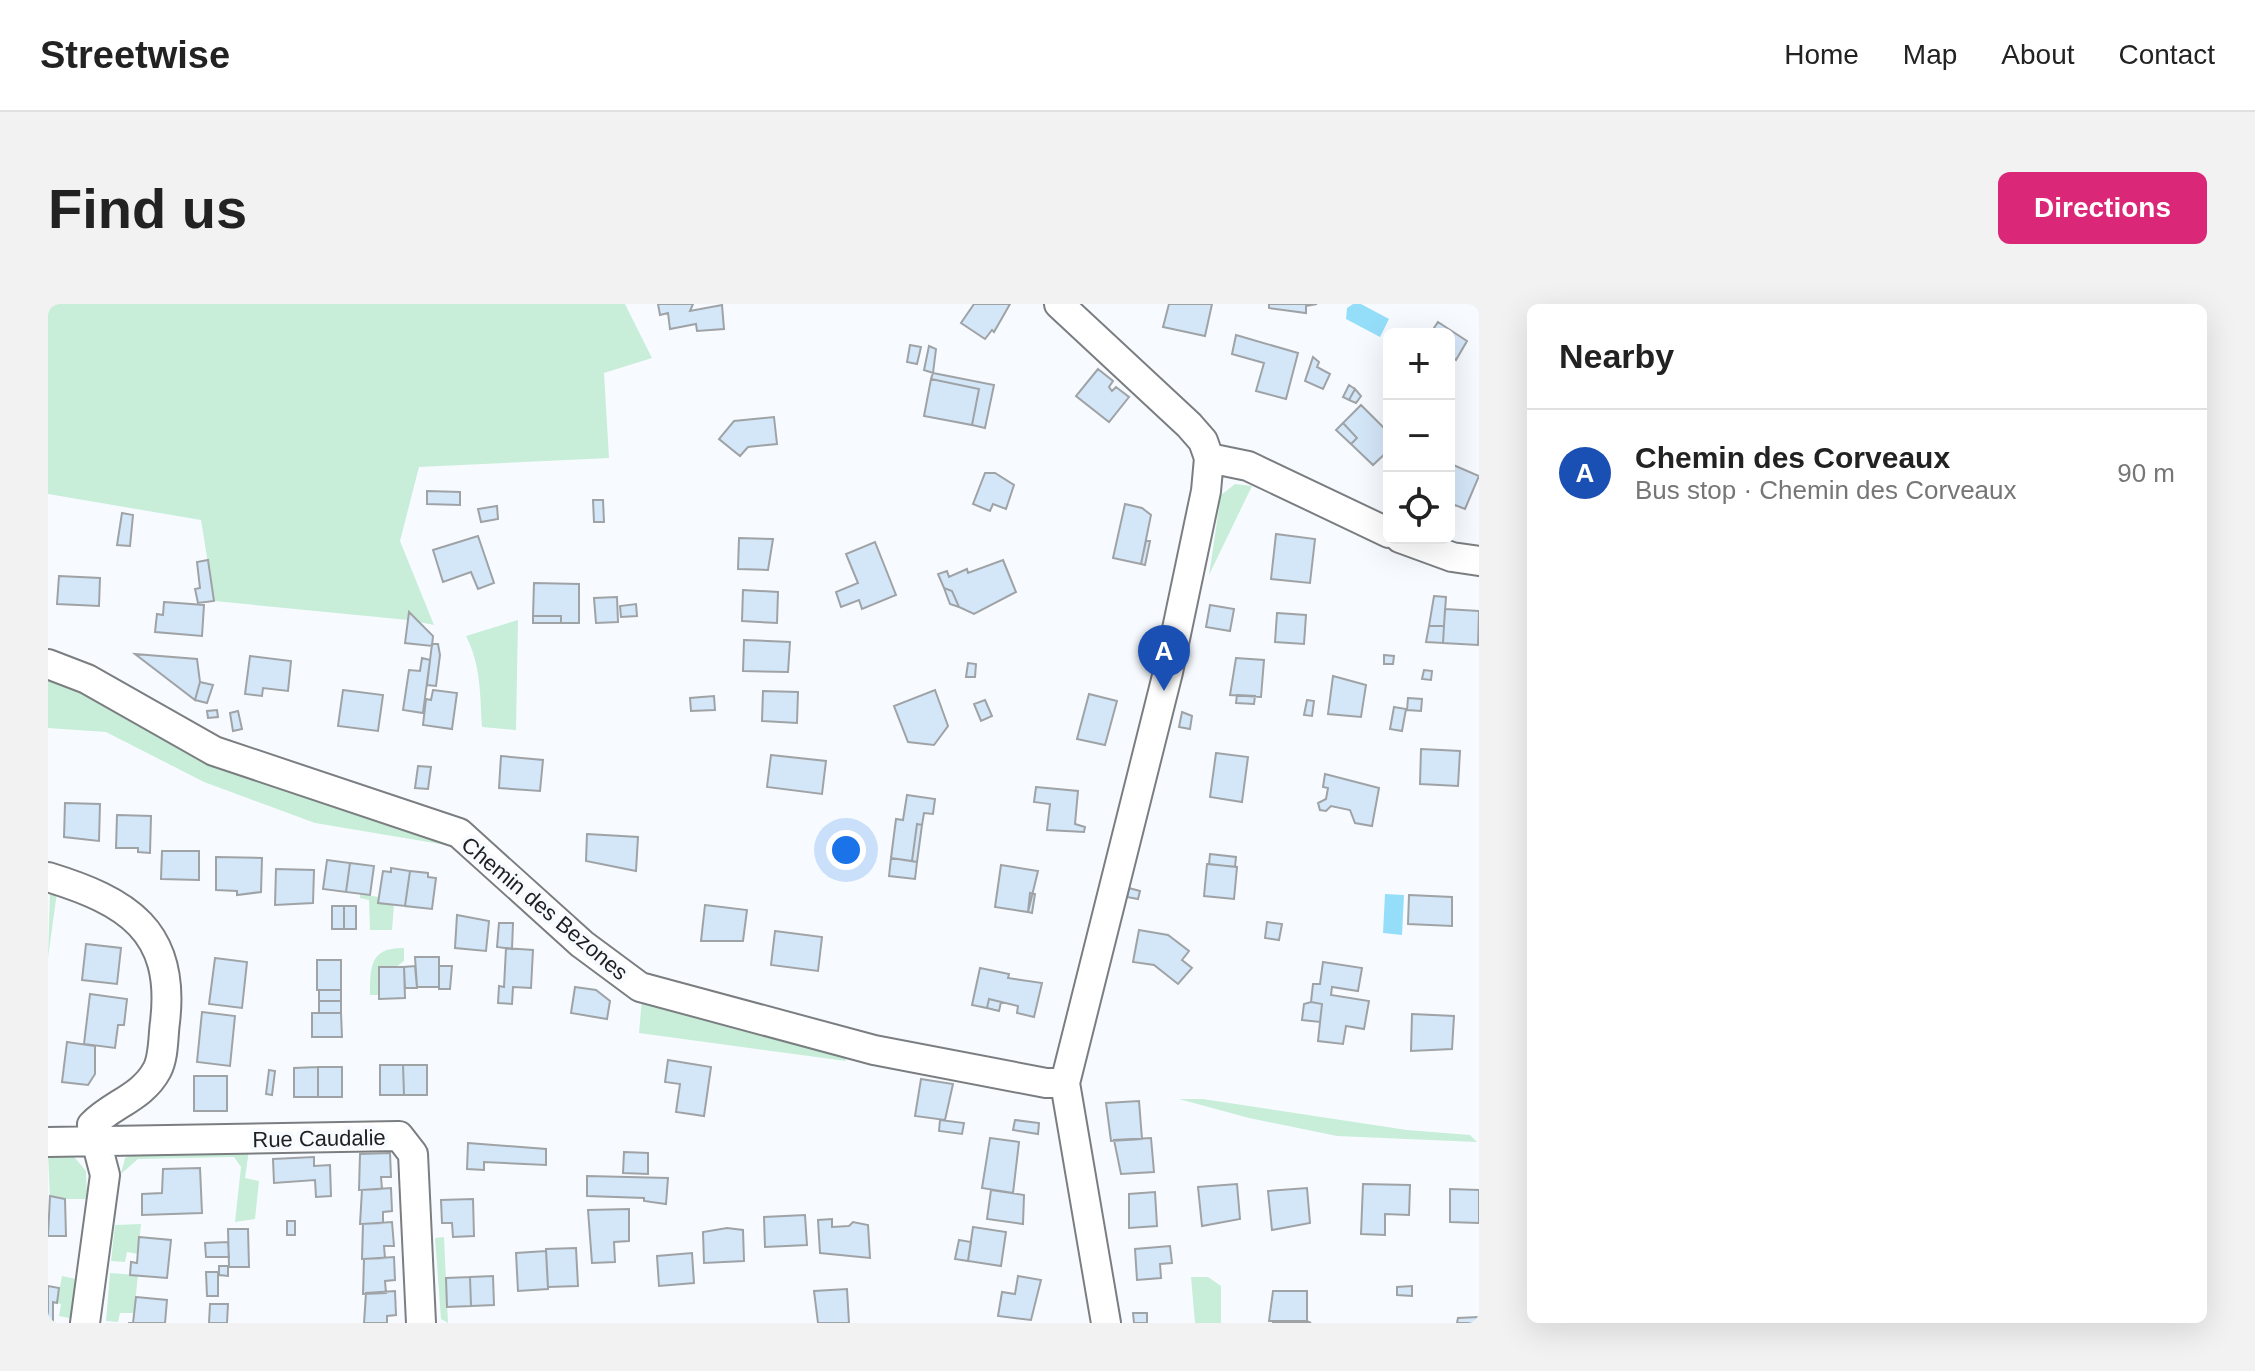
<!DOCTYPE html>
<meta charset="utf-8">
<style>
:root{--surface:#fff;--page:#f2f2f2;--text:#222;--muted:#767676;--line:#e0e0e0;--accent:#db2777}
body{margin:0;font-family:Arial,sans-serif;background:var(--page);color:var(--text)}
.controls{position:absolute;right:24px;top:24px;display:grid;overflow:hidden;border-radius:12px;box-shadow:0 8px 32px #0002}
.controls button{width:72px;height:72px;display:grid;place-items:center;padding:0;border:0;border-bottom:2px solid var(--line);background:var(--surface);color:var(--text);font:40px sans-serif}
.you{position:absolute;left:798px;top:546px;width:28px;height:28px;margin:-20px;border:6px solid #fff;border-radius:50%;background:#1a73e8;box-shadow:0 0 0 12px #1a73e833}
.badge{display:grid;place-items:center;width:52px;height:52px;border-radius:50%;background:var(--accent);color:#fff;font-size:26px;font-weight:700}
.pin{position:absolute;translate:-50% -66px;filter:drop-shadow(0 2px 4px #0008)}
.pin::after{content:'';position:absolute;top:42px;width:28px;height:24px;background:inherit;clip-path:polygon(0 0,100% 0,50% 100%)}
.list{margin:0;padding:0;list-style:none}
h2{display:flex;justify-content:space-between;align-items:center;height:104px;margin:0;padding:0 32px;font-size:34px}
h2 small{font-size:26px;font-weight:400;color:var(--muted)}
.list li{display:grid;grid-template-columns:52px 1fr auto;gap:24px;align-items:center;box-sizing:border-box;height:128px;padding:0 32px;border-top:2px solid var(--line)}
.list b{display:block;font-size:30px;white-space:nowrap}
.list p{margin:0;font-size:26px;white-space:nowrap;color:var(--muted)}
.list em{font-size:26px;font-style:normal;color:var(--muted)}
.icon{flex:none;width:44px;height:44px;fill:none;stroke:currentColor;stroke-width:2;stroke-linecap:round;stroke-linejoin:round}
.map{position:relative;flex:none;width:1431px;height:1019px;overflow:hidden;border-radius:12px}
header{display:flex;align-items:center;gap:48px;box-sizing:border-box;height:112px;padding:0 40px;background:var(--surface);border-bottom:2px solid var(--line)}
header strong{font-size:38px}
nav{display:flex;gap:44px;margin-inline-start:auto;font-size:28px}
.intro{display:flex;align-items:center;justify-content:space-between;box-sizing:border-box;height:192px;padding:0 48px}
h1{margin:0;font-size:56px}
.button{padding:20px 36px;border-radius:12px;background:var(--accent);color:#fff;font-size:28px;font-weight:700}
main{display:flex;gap:48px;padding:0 48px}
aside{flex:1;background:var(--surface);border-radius:12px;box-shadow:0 8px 32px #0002}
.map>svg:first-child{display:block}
.green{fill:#c8eed9}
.water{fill:#95def9}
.building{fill:#d4e7f9;stroke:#9fa3a6;stroke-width:2}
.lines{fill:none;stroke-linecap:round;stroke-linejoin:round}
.street-casing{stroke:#7b7e81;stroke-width:32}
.street{stroke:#fff;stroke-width:28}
.labels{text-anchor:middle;stroke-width:8;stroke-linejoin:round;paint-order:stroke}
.street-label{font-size:22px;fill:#1d1f20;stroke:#f7fbff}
</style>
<header>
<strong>Streetwise</strong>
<nav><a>Home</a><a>Map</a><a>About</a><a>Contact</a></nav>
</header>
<div class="intro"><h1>Find us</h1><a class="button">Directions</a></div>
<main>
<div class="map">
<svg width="1431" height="1019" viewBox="0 0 1431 1019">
<rect width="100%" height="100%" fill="#f7fbff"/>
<!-- green -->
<path class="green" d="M0,0H577L604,54L556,69L561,154L371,163L352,237L386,321L371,318L361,308L360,316L166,297L153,216L0,190Z
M1187,180L1204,182L1161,271L1173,191Z
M470,316L468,426L434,423C432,391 433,361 418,332Z
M0,371L404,542L267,519L156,478L58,428L0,424Z
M2,587L9,588L0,654Z
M312,590L331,593L346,601L344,626H322L321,596L312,594Z
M356,644V657L348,663H331V691H322C322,663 322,643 356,644Z
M594,694L795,745L798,757L591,729Z
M1131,795H1155L1359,826L1422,831L1429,838L1289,832L1201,814Z
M201,846L197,874L211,877L207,915L187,918L193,863L186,853L90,855L73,870L77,854L86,850Z
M22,848L38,867L39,895H2L0,849Z
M93,920L90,950L79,948L77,958L63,957L67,921Z
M396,933L400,1019L393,1015L387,934Z
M62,969L90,971L86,1009H72L70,1018L58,1017Z
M14,972L33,976L26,1015L11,1012L13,1000L9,999Z
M1143,973H1160L1173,982V1019H1147Z"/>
<!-- water -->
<path class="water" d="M1305,0H1313L1341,15L1332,33L1298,15L1299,4Z
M1337,590L1356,591L1354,631L1335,629Z"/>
<!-- building -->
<path class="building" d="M610,0H645L642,7L674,1L676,25L649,27L648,20L622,25L620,9L612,11Z
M926,0H962L946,28L944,26L937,35L913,19Z
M1121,0H1164L1157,32L1115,23Z
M1221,0H1269L1258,2V9L1221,4Z
M1390,18L1419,37L1408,56L1401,51V30H1382Z
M1188,31L1250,49L1238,95L1208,87L1216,59L1184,50Z
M862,41L873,43L869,60L859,58Z
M881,42L888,45L885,69L876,66Z
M1265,53L1271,58L1269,63L1282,70L1275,85L1257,77Z
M1050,65L1065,77L1061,83L1064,87L1068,83L1081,93L1061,118L1028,92Z
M885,69L946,81L937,124L924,121L931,85L883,75Z
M883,75L931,85L924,121L876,112Z
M1301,81L1307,85L1301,96L1295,93Z
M1307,85L1313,92L1308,99L1301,96Z
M1313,101L1341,129V146L1325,161L1303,140L1309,134L1295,119Z
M726,113L729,140L700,143L692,152L671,135L686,117Z
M1295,119L1309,134L1303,140L1288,126Z
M1403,160L1431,172L1417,205L1407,201L1405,205L1401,204Z
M937,169H947L966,181L958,205L945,200L942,207L925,200Z
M379,187L412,188V201L379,200Z
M545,196H555L556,218H546Z
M1077,200L1094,204L1103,211L1093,260L1065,254Z
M449,202L450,215L433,218L430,205Z
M74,209L85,211L82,242L69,241Z
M1228,230L1267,235L1262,279L1223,275Z
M430,232L446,279L430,285L423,268L395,278L385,246Z
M691,234L725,235L720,266L690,265Z
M1098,237H1102L1097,261L1093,260Z
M827,238L848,291L814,305L811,296L793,303L788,288L810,279L798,250Z
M160,256L166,297L150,299L147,285L152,284L149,258Z
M955,256L968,288L926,310L911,303L904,287L896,284L890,270L899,267L901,273L919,265L920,269Z
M11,272L52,274L51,302L9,300Z
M486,279L531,280V319H513V312H485Z
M896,284L904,287L911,303L902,300Z
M695,286L730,288L729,319L694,317Z
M1386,292L1398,293L1396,322H1381Z
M569,293L570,318L548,319L546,294Z
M116,298L156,301L154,332L107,328L109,310L115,311Z
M588,300L589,312L573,313L572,302Z
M1162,301L1186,305L1182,327L1158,323Z
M1397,305L1431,307L1430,341L1395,339Z
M361,308L385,332L384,342L357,339Z
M1229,309L1258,311L1256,340L1227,338Z
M485,312H513V319H485Z
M1381,322H1396L1395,339L1378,338Z
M696,336L742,338L740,368L695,367Z
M384,340H390L392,351L388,382L379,381Z
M87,350L149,355L152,378L147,396Z
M1336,351L1346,352L1345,360H1336Z
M202,352L243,357L240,387L215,384L214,392L197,390Z
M374,354L382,356L375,409L355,406L361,366L372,367Z
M1188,354L1216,356L1213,393L1182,391Z
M920,359L928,360L927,373H918Z
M1376,366L1384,367L1383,376L1374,375Z
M1285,372L1318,381L1313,413L1280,410Z
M152,378L165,381L159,399L147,396Z
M295,386L335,391L330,427L290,422Z
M385,386L409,389L404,425L375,421L378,395L383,396Z
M887,386L900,422L886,441L860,438L846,402Z
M715,387L750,388L749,419L714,417Z
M1041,390L1069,397L1057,441L1029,435Z
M1189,391L1207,392L1206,400L1188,399Z
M666,392L667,406L643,407L642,394Z
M1360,394L1374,395L1373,407L1359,406Z
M937,396L944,412L933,417L926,400Z
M1259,396L1266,397L1264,412L1256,411Z
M1346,403L1358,405L1354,427L1342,425Z
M169,406L170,413L160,414L159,407Z
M190,407L194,425L185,427L182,409Z
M1134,408L1144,412L1142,425L1131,423Z
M1373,445L1412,447L1410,482L1372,480Z
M1168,449L1200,453L1194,498L1162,493Z
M723,451L778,457L774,490L719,483Z
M453,452L495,456L492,487L451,484Z
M370,462L383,463L380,485L367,484Z
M1277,470L1331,484L1324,522L1307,519L1302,506L1283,502L1278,507L1272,506L1270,499L1278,495L1280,484L1275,483Z
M988,483L1030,487L1027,520L1037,523L1036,528L999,526L1002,500L986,498Z
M859,491L887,495L885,510L876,509L874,521L869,520L864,557L843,554L848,515L855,516Z
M17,499L52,500L51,537L16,533Z
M69,511L103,512L102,549L90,548V544H68Z
M869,520L874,521L869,558L864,557Z
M539,530L590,533L588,567L538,557Z
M114,547H151V576L113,575Z
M1162,550L1188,553L1187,563L1161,560Z
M168,553L214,554L213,588L189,591V587L168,586Z
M843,554L869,558L867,575L841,572Z
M279,556L302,559L298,588L275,585Z
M302,559L326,562L322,591L298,588Z
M1159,560L1189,563L1186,595L1156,592Z
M953,561L990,567L980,608L947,603Z
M343,564L362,567L357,602L330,599L335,567L343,568Z
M228,565L266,566L265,599L227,601Z
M362,567L380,569V573L388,574L384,605L357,602Z
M1081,584L1092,587L1090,595L1079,593Z
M982,589L987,590L984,609L980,608Z
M1361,591L1404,593V622L1360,620Z
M657,601L699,606L695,637H653Z
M284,602H296V625H284Z
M296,602H308V625H296Z
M409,611L441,617L438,647L407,644Z
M1219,618L1234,620L1231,636L1217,634Z
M451,619H465L464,645L449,643Z
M1091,626L1120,631L1141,647L1134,656L1144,664L1130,680L1106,661L1085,658Z
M727,627L774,633L770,667L723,661Z
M38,640L73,644L69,680L34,676Z
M458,644L485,646L483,684L465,683L464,700L450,699L451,682L456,683Z
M367,653H391V683H369Z
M167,654L199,658L194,704L161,700Z
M269,656H293V686H269Z
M1275,658L1314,664L1310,687L1284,683L1283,691L1321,697L1316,725L1298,722L1295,740L1270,737L1274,700L1263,698L1265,680H1272Z
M367,662L369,684H357L356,663Z
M391,662H404L402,685H391Z
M331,663H356L357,694L331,695Z
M932,664L961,670L960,674L994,679L986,713L969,709L970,702L941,695L939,704L924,701Z
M527,683L548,686L562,697L559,715L523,709Z
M271,686H293V697H271Z
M42,690L79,695L76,721H70L67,744L36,740Z
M941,695L953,698L951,707L939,704Z
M271,697H293V709H271Z
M1263,698L1274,700L1272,718L1254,716L1256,700Z
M154,708L187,712L182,762L149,758Z
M264,709H293L294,733H264Z
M1364,710L1406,712L1404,745L1363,747Z
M19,738L47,742V770L40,781L14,778Z
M620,756L663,763L656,812L628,808L632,780L617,778Z
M332,761H355L356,791H332Z
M355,761H379V791H356Z
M270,763H294V793H270Z
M270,763V793H246V764Z
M221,766L227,767L224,791L218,790Z
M146,772H179V807H146Z
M873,775L905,780L897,816L867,812Z
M1091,797L1094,835L1063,837L1058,799Z
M892,816L916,819L914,830L891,827Z
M967,816L991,819L990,830L965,826Z
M942,834L971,838L965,889L934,884Z
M1103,834L1106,868L1073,870L1066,836Z
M420,839L498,845V861L436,858V866L419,865Z
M576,848L600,849V870L575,869Z
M342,849L343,873H333L334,885L311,886L312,850Z
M266,853V862L282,861L283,892L268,893L267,876L226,879L225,855Z
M152,864L154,909L94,911V890L114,889L115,865Z
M539,872L620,874L618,900L596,897V894L539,892Z
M1189,880L1192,915L1154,922L1150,883Z
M1315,880L1362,881L1361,911L1337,910V931L1313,930Z
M343,884L344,907L335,908V919L312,920L314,886Z
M1259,884L1262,919L1224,926L1220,887Z
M1402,885L1431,886V919L1402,918Z
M943,886L976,891L975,920L939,915Z
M1107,888L1109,922L1081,924V890Z
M2,892L17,895L18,932H0Z
M425,895L426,932L405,933L404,919H394L393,896Z
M581,905V937L566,938L567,958L544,959L540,906Z
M757,911L759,941L717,943L716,913Z
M784,915V923L801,922L805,918L820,921L822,954L772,949L770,916Z
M239,917H247V931H239Z
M344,918L346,942H336L337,954L314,955L315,920Z
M925,923L958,928L953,962L920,957Z
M679,924L695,926L696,957L656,959L655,928Z
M180,925H200L201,963H181Z
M91,933L123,936L119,974L82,971L83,958L89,959Z
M911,936L923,938L920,957L907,955Z
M180,938L181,953H158L157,939Z
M1122,942L1124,959L1112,960L1113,974L1089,976L1087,945Z
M528,944L530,982L500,983L498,945Z
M498,947L500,985L470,987L468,949Z
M644,949L646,979L611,982L609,952Z
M346,953L347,976L337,977L338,989L315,990L316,955Z
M171,962H180V972L171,971Z
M158,968H170V992H159Z
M445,972L446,1001L423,1002L422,973Z
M970,972L993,976L983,1016L950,1012L954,988L967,990Z
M422,973L423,1002L399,1003L398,974Z
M0,982L11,984L9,999L5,998V1019H0Z
M1364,982V992L1349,991V983Z
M799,985L801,1019H770L766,987Z
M347,987L348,1011L339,1012V1019H316L318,989Z
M1225,987H1259V1017H1221Z
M88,993L119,996L117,1019H80H85Z
M162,1000H180L179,1019H161Z
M1085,1009H1099V1019H1086Z
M1431,1013V1019H1409L1410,1014Z
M1225,1017H1259L1263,1019H1225Z"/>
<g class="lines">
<!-- street casing -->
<g class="street-casing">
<path id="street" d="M1011,0L1141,121L1155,137L1161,154L1158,187L1120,368L1017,779L1058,1019
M1161,154L1200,162L1341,229
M1352,234L1404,253L1431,257
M0,360L39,375L166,447L411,529L534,640L592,683L826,746L998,779H1017
M0,573C78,597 128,626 117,718C115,732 116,753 109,766C94,794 64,800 44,821L57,871L37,1019
M0,838L351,832L365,850L373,1019"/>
</g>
<!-- street -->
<use href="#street" class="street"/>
</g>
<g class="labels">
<!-- street labels -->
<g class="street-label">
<text transform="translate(497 604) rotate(40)" y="8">Chemin des Bezones</text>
<text transform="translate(271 834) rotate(-1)" y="8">Rue Caudalie</text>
</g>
</g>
</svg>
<div class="controls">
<button>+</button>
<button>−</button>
<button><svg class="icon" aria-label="locate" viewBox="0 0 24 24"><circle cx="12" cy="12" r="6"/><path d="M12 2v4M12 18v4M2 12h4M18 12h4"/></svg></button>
</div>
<div class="you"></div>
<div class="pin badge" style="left:1116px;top:387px;background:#1a4fb4">A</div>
</div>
<aside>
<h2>Nearby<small></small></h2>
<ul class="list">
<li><span class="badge" style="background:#1a4fb4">A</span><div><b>Chemin des Corveaux</b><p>Bus stop · Chemin des Corveaux</p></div><em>90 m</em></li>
</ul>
</aside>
</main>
